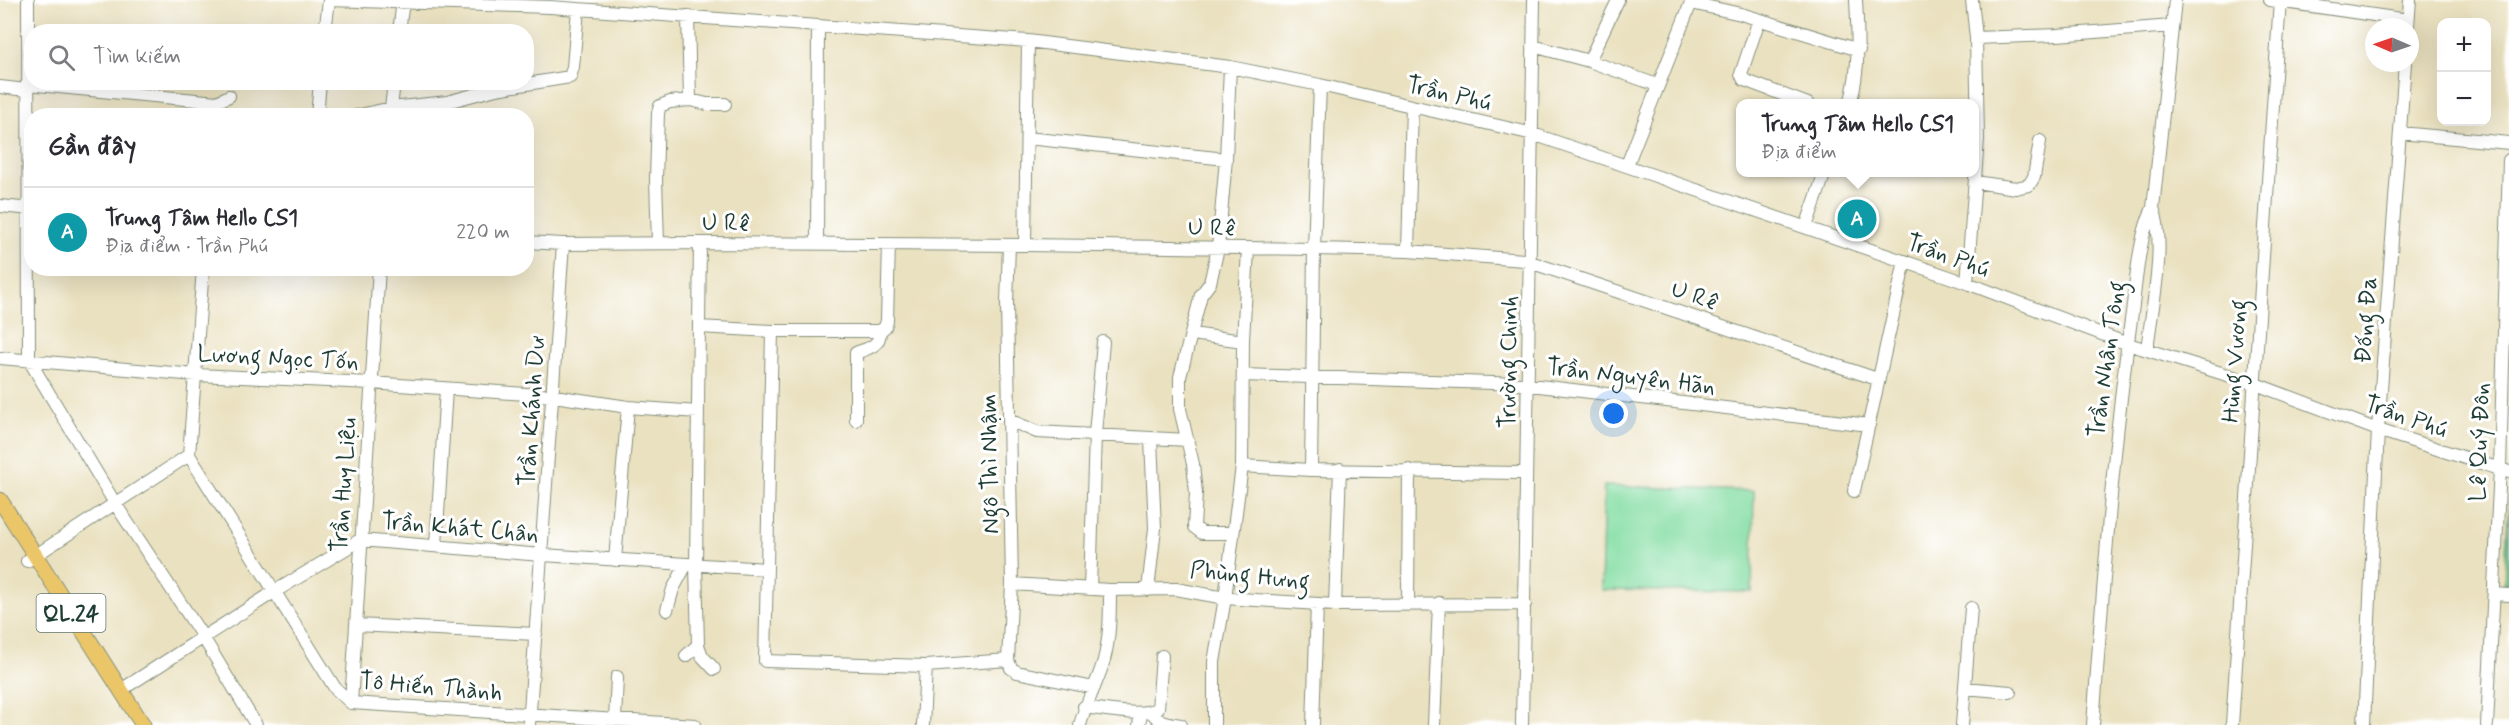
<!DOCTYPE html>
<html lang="vi">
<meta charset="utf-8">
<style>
:root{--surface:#fff;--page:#f2f2f3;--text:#2b2b33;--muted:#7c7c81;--line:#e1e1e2;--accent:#7c3aed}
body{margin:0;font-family:Mynerve,sans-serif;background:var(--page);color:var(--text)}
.controls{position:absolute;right:18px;top:18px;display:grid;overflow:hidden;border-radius:12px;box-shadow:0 6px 24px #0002}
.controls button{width:54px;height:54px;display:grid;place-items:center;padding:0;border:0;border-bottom:2px solid var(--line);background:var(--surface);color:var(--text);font:30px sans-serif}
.compass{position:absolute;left:2365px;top:18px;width:54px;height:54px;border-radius:50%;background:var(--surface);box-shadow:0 6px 24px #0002;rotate:272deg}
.you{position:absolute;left:1614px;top:414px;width:21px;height:21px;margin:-15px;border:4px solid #fff;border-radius:50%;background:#1a73e8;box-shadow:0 0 0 9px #1a73e833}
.badge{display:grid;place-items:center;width:39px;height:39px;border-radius:50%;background:var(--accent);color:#fff;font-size:20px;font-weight:700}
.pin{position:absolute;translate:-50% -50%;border:3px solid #fff;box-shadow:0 2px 6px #0006}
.popup{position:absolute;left:1736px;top:99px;width:243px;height:78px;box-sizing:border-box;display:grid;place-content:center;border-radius:12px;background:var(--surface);filter:drop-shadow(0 2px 4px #0005);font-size:20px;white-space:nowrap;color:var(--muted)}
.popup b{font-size:22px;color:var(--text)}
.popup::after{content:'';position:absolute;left:50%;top:100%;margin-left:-12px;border:12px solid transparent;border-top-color:var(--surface)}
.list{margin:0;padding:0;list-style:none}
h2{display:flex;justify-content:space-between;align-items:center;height:78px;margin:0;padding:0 24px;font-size:26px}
h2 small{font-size:20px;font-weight:400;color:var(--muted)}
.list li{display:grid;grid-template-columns:39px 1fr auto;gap:18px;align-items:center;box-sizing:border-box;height:90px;padding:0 24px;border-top:2px solid var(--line)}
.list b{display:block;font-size:22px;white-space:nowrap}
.list p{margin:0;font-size:20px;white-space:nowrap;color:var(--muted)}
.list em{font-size:20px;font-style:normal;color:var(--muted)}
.icon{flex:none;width:33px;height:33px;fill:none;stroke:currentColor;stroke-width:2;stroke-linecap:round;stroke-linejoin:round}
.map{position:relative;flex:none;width:2509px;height:725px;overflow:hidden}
.search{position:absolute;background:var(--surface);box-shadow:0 6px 24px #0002;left:24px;top:24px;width:510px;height:66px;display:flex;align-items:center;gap:15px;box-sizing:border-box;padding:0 21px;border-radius:24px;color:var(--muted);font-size:22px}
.panel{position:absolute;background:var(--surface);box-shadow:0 6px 24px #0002;left:24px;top:108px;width:510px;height:168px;border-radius:24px}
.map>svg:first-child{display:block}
.green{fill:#83dda3;stroke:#518d6c;stroke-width:1.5}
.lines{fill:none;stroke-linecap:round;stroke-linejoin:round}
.minor-casing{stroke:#848f7a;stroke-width:14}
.major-casing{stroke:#848f7a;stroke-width:17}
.minor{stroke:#fff;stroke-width:12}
.major{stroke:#ebc669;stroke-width:15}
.labels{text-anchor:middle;stroke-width:6;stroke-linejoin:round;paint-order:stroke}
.shield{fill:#fff;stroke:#627771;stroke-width:1.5}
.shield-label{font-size:22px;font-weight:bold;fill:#1f3d34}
.street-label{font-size:24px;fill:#1f3d34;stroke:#fff}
</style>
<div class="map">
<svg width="2509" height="725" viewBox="0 0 2509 725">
<rect width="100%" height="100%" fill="#fff"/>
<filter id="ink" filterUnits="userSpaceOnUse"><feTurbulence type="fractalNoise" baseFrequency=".0167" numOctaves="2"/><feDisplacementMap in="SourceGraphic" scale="12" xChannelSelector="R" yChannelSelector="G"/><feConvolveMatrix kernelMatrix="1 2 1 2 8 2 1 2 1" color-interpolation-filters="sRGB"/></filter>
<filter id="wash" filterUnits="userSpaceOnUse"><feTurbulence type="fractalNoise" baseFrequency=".008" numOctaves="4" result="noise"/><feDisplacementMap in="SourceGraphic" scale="24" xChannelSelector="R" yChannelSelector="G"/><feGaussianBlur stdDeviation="1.35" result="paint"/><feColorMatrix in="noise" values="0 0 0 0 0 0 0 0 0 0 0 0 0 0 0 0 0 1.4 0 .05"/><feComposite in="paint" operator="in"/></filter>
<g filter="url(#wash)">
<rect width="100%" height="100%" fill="#eae1c0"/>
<!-- green -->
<path class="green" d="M1604,486L1754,491L1752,592L1601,590Z
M2509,501V590L2504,589Z"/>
</g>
<g filter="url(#ink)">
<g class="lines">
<!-- minor casing -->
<g class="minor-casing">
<path id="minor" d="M28,0L29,360L116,505L203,637L256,725
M329,0L550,7L1028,41L1230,67L1320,85L1533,134L1967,283L2128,344L2253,383L2378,430L2509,472
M2270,0L2408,20
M1691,3L1741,14L1859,50
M1759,20L1741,74L1744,80L1808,104
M2408,26L2410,0
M325,32L329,0
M399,32L403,1
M1976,38L2057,35L2172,26
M1533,46L1589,61L1657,85
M1589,61L1618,0
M1230,67L1226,159L1218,248L1210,283L1201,295L1180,377V409L1193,464L1196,493L1194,527L1202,533H1232
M27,84L217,102L229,96
M0,87L27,90
M690,100L707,104H725
M1850,104C1860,69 1858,35 1856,0
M391,108L447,102L496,89L570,77L573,67L578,9
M317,116L320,82
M356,116L391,108L394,82
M2400,133L2509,143
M1027,138L1226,159
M1627,165L1692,0
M1975,182L2016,188L2029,185L2034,177L2040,141
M0,206L32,209
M1806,227L1825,172
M526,242L563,244L700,243L1025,245L1314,249L1408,251L1524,260L1877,379
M658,243L656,180L658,113L660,106L670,102L690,100L688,16
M700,243L696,565L698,645L702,656L714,669
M817,243L818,26
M1009,245L1007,303L1012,584L1110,590
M1025,245L1028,41
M1408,251L1412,106
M1967,283L1978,139L1976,38L1972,0
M699,327L772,331H880L885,327L887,321L889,244
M772,331L765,661L926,666
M1192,334L1243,341L1242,466L1225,598L1214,662V725
M1243,341L1248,249
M2147,350C2151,312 2167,243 2153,208
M0,358L196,375L371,383L554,396L628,407L698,412
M1244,375L1522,384L1869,425
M856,420V353C868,348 880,347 880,331
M1009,420L1037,432L1188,440
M189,455L335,688L351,703L695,725
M189,455L203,268
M1242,466L1311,470L1521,473
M1311,470L1314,249L1320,85
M1854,491L1905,261
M436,545L446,389
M615,560L628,407
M27,561L189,455
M1012,584L1008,660L1011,668L1017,672L1094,688
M1090,589L1095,434L1103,342
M1148,590L1155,528L1151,440
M2494,594L2509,595
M1408,604L1409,470
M1335,605L1340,469
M667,610L673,589L686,565
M356,625L536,634
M686,656L698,645
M1965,688L2010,692
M121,690L274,592L360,540L542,555L767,569
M351,703L379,268
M1084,707C1103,709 1143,718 1158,708L1162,656
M1152,711C1157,723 1169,723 1181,725
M615,720L617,677
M529,725L563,244
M923,725L926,666L1008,660
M1080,725C1086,702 1098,682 1104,660C1110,637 1110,613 1110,590L1176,589L1225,598L1335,605L1525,604
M1139,725L1141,713
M1313,725L1317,604
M1434,725L1439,603
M1522,725L1534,0
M1962,725L1971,608
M2093,725C2103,590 2112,454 2131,320C2136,286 2138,238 2153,208L2175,0
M2232,725L2280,0
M2364,725L2378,430L2405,63
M2487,725L2500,468L2509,160"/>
</g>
<!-- major casing -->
<g class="major-casing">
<path id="major" d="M0,500L143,725"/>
</g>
<!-- minor -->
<use href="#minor" class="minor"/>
<!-- major -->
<use href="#major" class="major"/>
</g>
</g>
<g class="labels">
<!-- shield labels -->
<rect class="shield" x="36.5" y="594" width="69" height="38" rx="4.5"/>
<g class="shield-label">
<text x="71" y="621">QL.24</text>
</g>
<!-- street labels -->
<g class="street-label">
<text transform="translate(1449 93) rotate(13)" y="8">Trần Phú</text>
<text x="726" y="230">U Rê</text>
<text transform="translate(1212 227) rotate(1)" y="8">U Rê</text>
<text transform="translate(1948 255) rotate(20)" y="8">Trần Phú</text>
<text transform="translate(1695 295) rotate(19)" y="8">U Rê</text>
<text transform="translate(2365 320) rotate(-86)" y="8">Đống Đa</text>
<text transform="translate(278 357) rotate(3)" y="8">Lương Ngọc Tốn</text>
<text transform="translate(2106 359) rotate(-82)" y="8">Trần Nhân Tông</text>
<text transform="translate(2234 361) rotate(-86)" y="8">Hùng Vương</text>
<text transform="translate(1508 362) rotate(-89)" y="8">Trường Chinh</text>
<text transform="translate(1631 376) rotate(7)" y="8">Trần Nguyên Hãn</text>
<text transform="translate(531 411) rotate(-86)" y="8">Trần Khánh Dư</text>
<text transform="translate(2406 416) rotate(19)" y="8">Trần Phú</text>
<text transform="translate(2479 442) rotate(-88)" y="8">Lê Quý Đôn</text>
<text transform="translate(989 464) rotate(-91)" y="8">Ngô Thì Nhậm</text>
<text transform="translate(343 485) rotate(-86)" y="8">Trần Huy Liệu</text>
<text transform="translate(460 527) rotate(5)" y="8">Trần Khát Chân</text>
<text transform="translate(1250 575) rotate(6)" y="8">Phùng Hưng</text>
<text transform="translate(431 686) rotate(5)" y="8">Tô Hiến Thành</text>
</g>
</g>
</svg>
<div class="controls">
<button>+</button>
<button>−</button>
</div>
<svg class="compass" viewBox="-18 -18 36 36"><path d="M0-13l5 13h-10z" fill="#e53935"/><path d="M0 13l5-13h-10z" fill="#7c7c81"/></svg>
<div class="you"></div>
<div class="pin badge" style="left:1857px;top:219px;background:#0f9aa8">A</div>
<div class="popup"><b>Trung Tâm Hello CS1</b>Địa điểm</div>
<div class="search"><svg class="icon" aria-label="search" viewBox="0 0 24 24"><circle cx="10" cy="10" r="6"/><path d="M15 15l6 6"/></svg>Tìm kiếm</div>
<section class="panel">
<h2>Gần đây<small></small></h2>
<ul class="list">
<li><span class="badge" style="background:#0f9aa8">A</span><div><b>Trung Tâm Hello CS1</b><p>Địa điểm · Trần Phú</p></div><em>220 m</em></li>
</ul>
</section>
</div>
